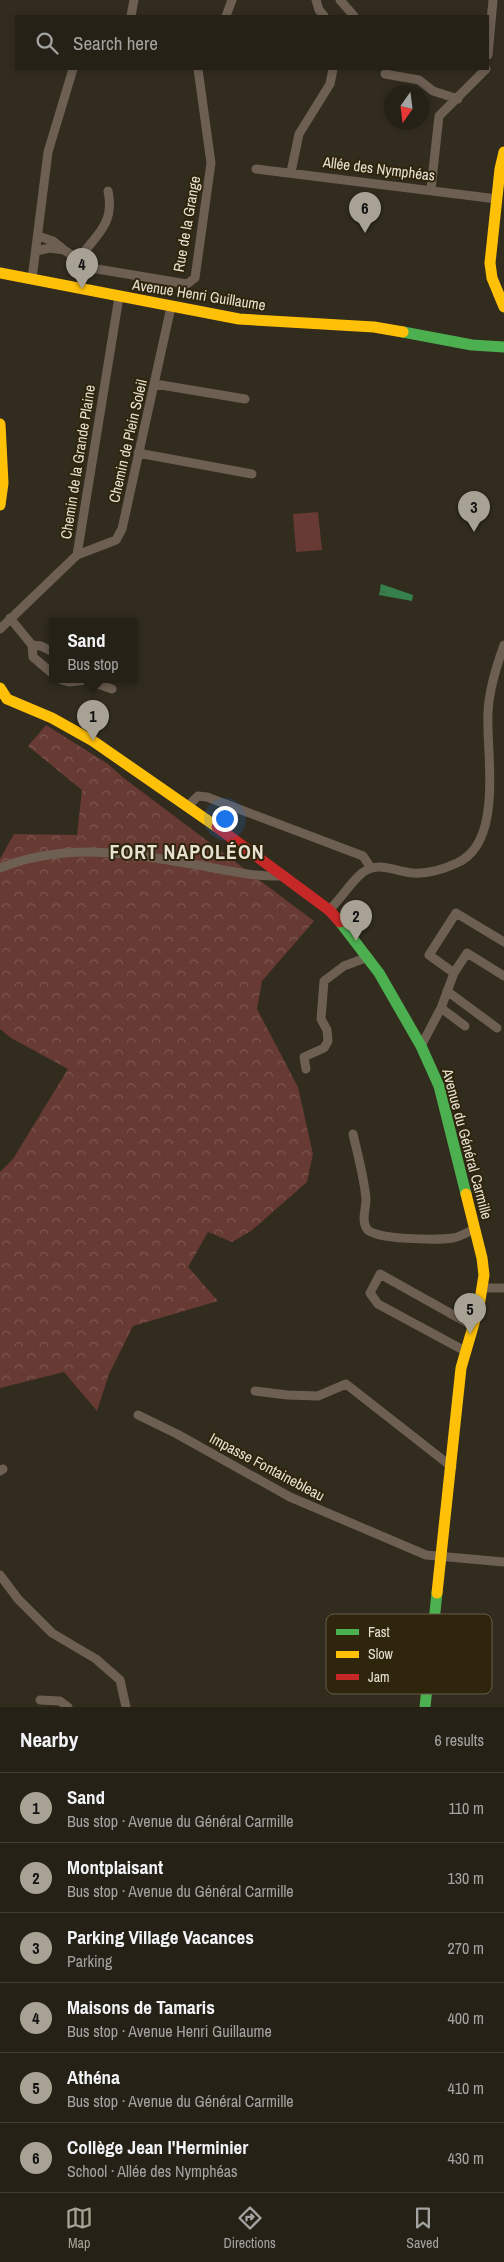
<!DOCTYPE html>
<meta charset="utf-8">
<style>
:root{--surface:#252116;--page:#2d291f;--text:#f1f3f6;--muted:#a3a3a1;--line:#423e35;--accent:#a7a293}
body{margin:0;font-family:"Archivo Narrow",sans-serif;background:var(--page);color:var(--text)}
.compass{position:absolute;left:384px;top:85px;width:45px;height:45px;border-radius:50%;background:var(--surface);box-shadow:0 2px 8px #0003;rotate:194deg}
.you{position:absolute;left:224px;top:818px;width:18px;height:18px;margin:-12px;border:4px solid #fff;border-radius:50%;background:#1a73e8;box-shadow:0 0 0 8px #1a73e833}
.badge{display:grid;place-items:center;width:32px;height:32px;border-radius:50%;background:var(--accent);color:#111;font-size:16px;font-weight:700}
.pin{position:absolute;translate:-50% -41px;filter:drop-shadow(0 1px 2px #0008)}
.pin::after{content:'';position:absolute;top:26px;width:18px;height:15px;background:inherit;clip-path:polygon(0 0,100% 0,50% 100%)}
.popup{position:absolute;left:49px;top:618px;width:88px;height:65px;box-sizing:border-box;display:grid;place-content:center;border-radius:0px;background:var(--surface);filter:drop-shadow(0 1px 4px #0005);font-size:16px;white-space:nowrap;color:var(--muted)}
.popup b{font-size:19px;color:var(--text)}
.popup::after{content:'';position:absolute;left:50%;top:100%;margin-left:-10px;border:10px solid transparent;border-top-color:var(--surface)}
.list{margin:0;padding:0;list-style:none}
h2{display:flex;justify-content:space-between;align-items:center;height:65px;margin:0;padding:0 20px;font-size:21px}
h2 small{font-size:16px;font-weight:400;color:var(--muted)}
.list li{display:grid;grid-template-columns:32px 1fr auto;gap:15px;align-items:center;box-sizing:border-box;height:70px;padding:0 20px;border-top:1px solid var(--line)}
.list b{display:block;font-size:19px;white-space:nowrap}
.list p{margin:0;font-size:16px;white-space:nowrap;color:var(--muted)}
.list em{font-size:16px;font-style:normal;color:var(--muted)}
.icon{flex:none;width:28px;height:28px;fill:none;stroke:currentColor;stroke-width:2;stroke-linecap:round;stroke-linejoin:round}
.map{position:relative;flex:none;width:504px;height:1707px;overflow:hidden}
.search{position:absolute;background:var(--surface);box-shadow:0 2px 8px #0003;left:15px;right:15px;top:15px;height:55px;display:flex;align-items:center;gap:12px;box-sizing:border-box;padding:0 18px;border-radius:0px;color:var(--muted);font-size:19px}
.sheet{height:485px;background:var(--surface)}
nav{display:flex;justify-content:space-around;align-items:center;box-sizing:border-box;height:70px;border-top:1px solid var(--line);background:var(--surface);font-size:14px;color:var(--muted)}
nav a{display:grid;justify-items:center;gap:2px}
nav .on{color:var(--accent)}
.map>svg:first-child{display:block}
.forest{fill:url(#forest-crowns)}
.garden{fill:#673a34}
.water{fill:url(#water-ripples)}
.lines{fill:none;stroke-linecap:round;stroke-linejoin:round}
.street{stroke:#6d5f52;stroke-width:9}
.fast{stroke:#4caf50;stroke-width:11}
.slow{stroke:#ffc107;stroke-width:11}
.jam{stroke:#c62828;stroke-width:11}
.labels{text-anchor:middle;stroke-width:4;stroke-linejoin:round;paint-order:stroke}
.street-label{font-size:15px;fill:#e7e1d2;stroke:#2f250c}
.district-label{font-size:20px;font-weight:bold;letter-spacing:1px;fill:#e7e1d2;stroke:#2f250c}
.key{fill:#2f250c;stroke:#665d47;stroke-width:1}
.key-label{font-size:14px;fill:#e7e1d2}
</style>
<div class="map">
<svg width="504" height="1707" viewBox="0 0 504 1707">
<defs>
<pattern id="forest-crowns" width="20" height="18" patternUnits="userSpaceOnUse" patternTransform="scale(1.25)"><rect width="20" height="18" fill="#673a34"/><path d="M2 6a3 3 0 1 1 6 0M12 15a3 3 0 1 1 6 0" fill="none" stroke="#7d5650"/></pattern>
<pattern id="water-ripples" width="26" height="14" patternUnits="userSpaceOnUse" patternTransform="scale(1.25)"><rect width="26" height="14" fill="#36804c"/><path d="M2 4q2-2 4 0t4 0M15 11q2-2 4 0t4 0" fill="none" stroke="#3d6546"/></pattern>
</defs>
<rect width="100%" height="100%" fill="#312c1e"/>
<!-- forest -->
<path class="forest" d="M46,725L108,764L125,779L314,921L262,981L257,1009L298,1087L313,1154L307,1182L251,1231L232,1242L208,1232L188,1267L218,1301L133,1326L109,1374L97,1411L64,1372L0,1388V1172L13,1159L68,1069L11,1038L0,1029V859L14,834L77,835L82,790L28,746Z"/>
<!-- garden -->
<path class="garden" d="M318,512L322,550L296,552L293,514Z"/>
<!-- water -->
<path class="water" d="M381,584L413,595L412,601L379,595Z"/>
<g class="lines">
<!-- street -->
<path class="street" d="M316,0L319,10L324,16
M340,0L354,16
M131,16L134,0
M226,16L232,0
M488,55L493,0
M385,74L419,80L433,91L458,99
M256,169L497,199
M291,172L299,134L330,84L333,69
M431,189L439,116L486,69
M38,236L53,241L62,248
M36,251L50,248L64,250L91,268L187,284L195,278L211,163L198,69
M78,259C97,235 115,223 108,191
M32,279L48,152L73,69
M155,384L245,399
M138,453L252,474
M77,555L116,540L122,529L171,307
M10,618L32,645L33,657L53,674
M0,629L77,555L119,297
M32,645L41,646L53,652
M62,680L69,682L86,680L112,689
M188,806L198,796L207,797L363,856L371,868
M0,868C69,841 132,854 203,866C230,871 255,877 282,876
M329,910C341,899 350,883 362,873C379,860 395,872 413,873C427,874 444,869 457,863C504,842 486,755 488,712C489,689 496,667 504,645
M454,973L429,955L456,913L504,942
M447,991L497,1028
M441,1008L465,1026
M421,1046L441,1008L454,973L467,953L504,976
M306,1069L304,1057L324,1048L328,1041L327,1030L321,1019L324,981L344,966L368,957
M353,1134C358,1156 364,1177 366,1199C366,1209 361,1220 367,1229C374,1240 439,1240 453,1238C460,1237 468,1232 474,1229
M482,1288H504
M465,1351L378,1304L370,1293L380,1274L473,1326
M255,1391L287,1395L318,1396L346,1384L452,1467
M138,1415L177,1434L290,1497L426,1555L504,1562
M0,1471L3,1469
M0,1575L18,1599L52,1633L96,1659L120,1680L126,1707
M40,1700L60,1701L68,1707"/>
<!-- fast -->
<path class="fast" d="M403,332L472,345L504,347
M340,922L379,973L421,1046L439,1086L466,1194
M425,1707L437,1593"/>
<!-- slow -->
<path class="slow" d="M504,152L500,169L490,263L492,278L504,307
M0,273L239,319L374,327L403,332
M0,424L3,483L0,505
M0,688L7,699L52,718L93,741L217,827
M437,1593L461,1368L479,1306L484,1275L482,1258L466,1194"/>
<!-- jam -->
<path class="jam" d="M217,827L329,910L340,922"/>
</g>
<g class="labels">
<!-- street labels -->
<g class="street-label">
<text transform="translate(379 169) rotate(7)" y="5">Allée des Nymphéas</text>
<text transform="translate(187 224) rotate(-80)" y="5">Rue de la Grange</text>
<text transform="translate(199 295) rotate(9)" y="5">Avenue Henri Guillaume</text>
<text transform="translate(128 441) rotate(-77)" y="5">Chemin de Plein Soleil</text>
<text transform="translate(78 462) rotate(-81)" y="5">Chemin de la Grande Plaine</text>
<text transform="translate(467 1144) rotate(75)" y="5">Avenue du Général Carmille</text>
<text transform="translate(267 1467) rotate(28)" y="5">Impasse Fontainebleau</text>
</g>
<!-- district labels -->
<g class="district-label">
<text x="187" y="859">FORT NAPOLÉON</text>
</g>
</g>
<!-- legend -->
<rect x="326" y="1614" width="166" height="80" rx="8" class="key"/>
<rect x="336" y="1629" width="23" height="6" fill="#4caf50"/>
<rect x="336" y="1651" width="23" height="7" fill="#ffc107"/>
<rect x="336" y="1674" width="23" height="6" fill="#c62828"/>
<g class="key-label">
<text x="368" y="1637">Fast</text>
<text x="368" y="1659">Slow</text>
<text x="368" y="1682">Jam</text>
</g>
</svg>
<svg class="compass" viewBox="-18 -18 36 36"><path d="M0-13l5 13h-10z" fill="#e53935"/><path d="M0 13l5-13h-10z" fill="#a3a3a1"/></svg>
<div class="you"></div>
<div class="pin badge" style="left:93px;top:741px">1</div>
<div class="popup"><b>Sand</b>Bus stop</div>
<div class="pin badge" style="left:356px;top:941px">2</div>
<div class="pin badge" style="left:474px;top:532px">3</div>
<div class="pin badge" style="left:82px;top:289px">4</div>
<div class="pin badge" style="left:470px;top:1334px">5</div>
<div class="pin badge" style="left:365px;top:233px">6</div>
<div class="search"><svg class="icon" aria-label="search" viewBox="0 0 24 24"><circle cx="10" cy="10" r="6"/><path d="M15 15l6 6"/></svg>Search here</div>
</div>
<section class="sheet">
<h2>Nearby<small>6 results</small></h2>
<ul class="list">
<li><span class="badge">1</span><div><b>Sand</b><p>Bus stop · Avenue du Général Carmille</p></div><em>110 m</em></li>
<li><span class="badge">2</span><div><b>Montplaisant</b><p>Bus stop · Avenue du Général Carmille</p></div><em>130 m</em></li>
<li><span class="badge">3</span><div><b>Parking Village Vacances</b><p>Parking</p></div><em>270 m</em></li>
<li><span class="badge">4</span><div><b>Maisons de Tamaris</b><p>Bus stop · Avenue Henri Guillaume</p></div><em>400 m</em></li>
<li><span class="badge">5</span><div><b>Athéna</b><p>Bus stop · Avenue du Général Carmille</p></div><em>410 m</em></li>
<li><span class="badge">6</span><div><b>Collège Jean l'Herminier</b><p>School · Allée des Nymphéas</p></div><em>430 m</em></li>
</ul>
</section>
<nav>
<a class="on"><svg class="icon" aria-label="map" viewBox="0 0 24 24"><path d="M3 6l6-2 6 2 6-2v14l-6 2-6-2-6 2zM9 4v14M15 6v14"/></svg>Map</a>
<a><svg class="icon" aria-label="directions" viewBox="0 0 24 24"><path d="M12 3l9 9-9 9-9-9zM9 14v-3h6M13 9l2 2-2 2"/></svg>Directions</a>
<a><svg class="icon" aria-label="saved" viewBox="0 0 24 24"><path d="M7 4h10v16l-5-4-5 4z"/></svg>Saved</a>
</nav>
